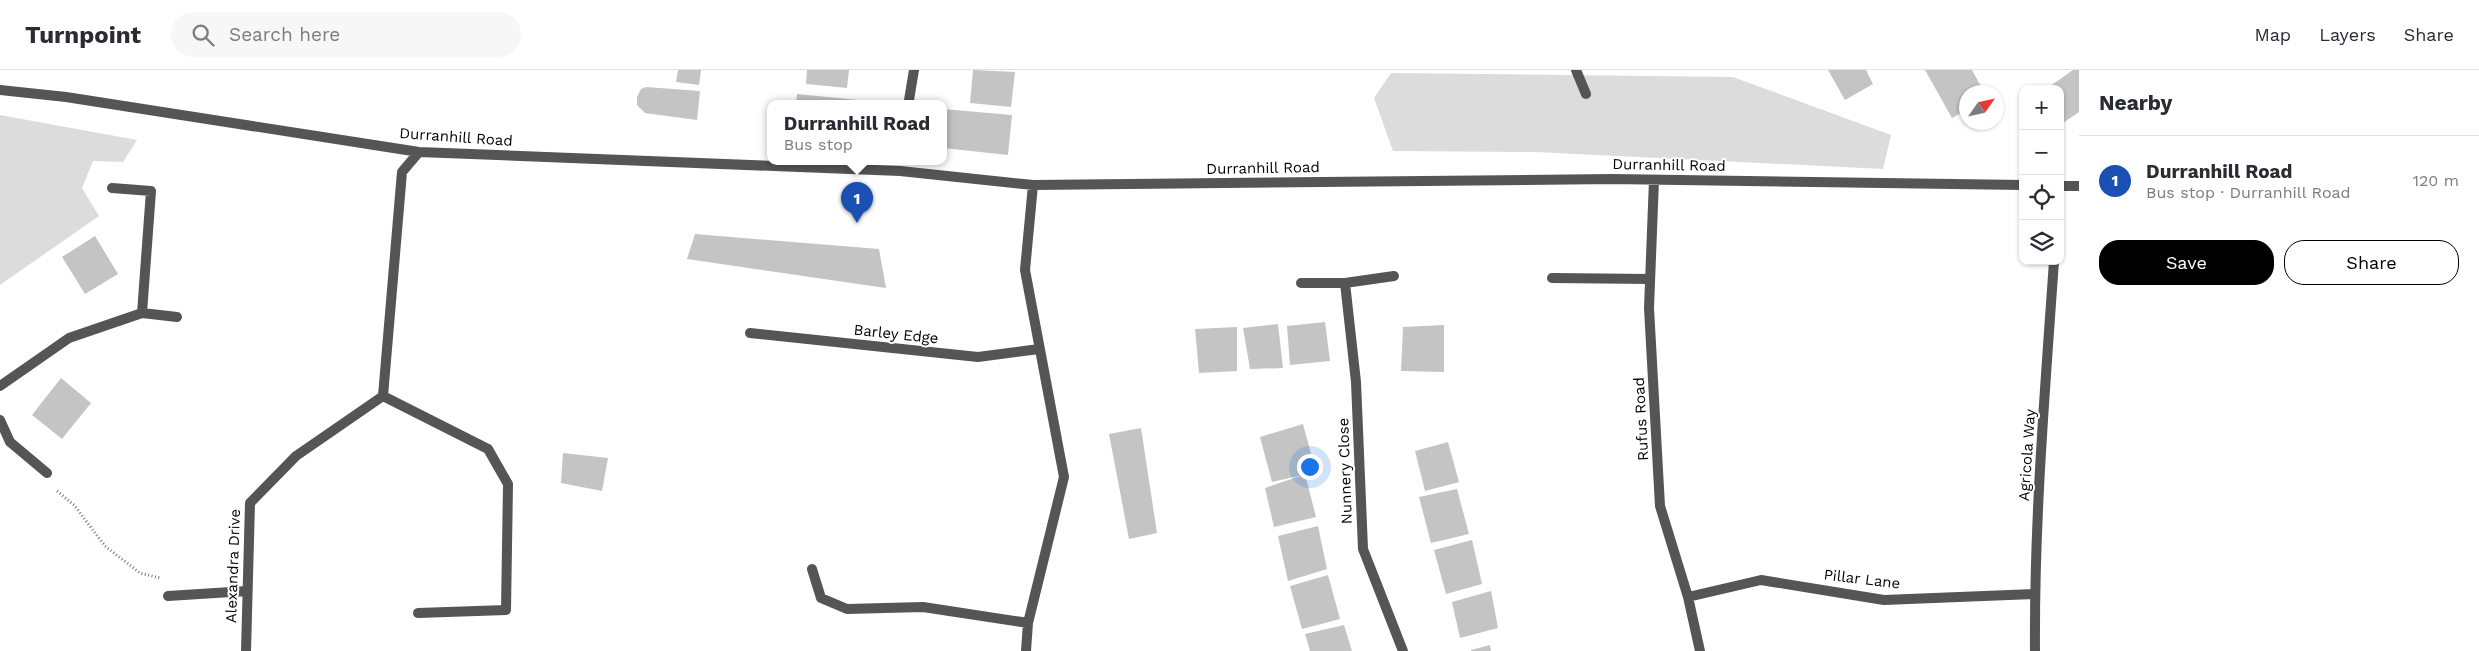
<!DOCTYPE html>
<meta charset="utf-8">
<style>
:root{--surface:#fff;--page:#f7f7f7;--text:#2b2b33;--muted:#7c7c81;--line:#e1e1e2;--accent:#000}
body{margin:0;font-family:"Work Sans",sans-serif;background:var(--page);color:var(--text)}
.controls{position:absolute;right:15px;top:15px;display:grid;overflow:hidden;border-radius:10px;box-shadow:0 1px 4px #0004}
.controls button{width:45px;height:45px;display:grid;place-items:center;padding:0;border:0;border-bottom:1px solid var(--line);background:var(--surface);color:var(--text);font:25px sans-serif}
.compass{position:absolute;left:1959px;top:15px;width:45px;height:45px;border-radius:50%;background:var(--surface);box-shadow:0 1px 4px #0004;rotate:56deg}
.you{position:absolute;left:1309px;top:396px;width:18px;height:18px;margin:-12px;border:4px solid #fff;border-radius:50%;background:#1a73e8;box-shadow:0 0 0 8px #1a73e833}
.badge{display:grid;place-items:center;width:32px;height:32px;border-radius:50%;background:var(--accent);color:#fff;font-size:16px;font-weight:700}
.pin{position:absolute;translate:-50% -41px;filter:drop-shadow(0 1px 2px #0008)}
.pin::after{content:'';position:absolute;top:26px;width:18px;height:15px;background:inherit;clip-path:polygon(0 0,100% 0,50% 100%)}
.popup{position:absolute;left:767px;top:30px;width:180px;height:65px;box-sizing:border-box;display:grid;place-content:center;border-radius:10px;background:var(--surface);filter:drop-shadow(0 1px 4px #0005);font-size:16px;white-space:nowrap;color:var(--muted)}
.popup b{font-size:19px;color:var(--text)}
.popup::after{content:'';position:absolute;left:50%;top:100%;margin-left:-10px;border:10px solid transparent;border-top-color:var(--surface)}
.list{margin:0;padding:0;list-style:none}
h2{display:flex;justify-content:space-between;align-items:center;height:65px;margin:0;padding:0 20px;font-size:21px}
h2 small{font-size:16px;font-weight:400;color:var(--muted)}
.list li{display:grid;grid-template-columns:32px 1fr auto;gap:15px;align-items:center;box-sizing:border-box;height:90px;padding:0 20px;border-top:1px solid var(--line)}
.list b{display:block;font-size:19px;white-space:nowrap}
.list p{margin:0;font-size:16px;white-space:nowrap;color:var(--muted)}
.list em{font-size:16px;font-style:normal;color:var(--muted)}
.actions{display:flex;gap:10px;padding:15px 20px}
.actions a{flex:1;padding:11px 0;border:1px solid var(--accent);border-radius:20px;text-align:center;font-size:18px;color:var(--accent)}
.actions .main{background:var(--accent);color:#fff}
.icon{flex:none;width:28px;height:28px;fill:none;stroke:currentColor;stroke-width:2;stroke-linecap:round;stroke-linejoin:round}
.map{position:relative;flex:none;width:2079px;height:581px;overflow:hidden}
header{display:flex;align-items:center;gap:30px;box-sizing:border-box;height:70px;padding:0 25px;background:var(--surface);border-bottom:1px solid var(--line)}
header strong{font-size:24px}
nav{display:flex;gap:28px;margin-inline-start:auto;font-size:18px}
.search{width:350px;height:45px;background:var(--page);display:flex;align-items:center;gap:12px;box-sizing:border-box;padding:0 18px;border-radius:28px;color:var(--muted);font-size:19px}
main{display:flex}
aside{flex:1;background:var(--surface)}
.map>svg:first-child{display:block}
.green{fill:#dcdcdc}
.building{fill:#c4c4c4}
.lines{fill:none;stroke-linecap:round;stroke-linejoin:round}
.path{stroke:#777;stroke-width:3;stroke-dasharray:1 2.5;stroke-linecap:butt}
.lane{stroke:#555;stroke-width:10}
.street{stroke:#555;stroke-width:10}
.labels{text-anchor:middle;stroke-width:4;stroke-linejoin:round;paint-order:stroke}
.street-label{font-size:15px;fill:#000;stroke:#fff}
</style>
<header>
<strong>Turnpoint</strong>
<div class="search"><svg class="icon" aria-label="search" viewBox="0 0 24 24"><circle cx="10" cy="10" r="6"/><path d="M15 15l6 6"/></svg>Search here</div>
<nav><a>Map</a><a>Layers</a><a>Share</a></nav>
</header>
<main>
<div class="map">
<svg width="2079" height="581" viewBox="0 0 2079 581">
<rect width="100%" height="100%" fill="#fff"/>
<!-- green -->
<path class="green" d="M1391,3L1733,7L1891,65L1883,99L1535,82L1393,81L1374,28Z
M0,45L137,70L123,92L93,91L82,118L99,146L0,215Z"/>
<!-- building -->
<path class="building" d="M678,0H701L699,15L676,12Z
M807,0H849L847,18L806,14Z
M973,0L1015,2L1011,37L970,33Z
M1828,0H1866L1873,14L1845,30Z
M1925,0H1972L1984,22H1966V40L1952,48Z
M2073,0H2079V42L2060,55V19H2046Z
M646,17L700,21L697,50L645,43L637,35V27L641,19Z
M797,24L889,33V34H796Z
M943,39L1012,45L1008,85L943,78Z
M695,164L879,179L886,218L687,189Z
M95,166L118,204L85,224L62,187Z
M1325,252L1330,291L1290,295L1287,256Z
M1278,254L1283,298L1250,299L1243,258Z
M1444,255V302L1401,301L1403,257Z
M1237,257V301L1199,303L1195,259Z
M61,308L91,333L62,369L32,345Z
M1303,354L1316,402L1305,404L1316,447L1274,457L1265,418L1303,405L1272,412L1260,367Z
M1141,358L1157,463L1129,469L1109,364Z
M1448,372L1459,412L1425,421L1415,381Z
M563,383L608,388L602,421L561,413Z
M1457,419L1469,464L1431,473L1419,427Z
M1318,456L1327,499L1288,511L1278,466Z
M1472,470L1482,514L1446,524L1434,480Z
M1328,505L1340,549L1302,559L1290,516Z
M1491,521L1498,558L1460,568L1452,532Z
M1344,555L1352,581H1310L1305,564Z
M1490,575L1491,581H1471V580Z"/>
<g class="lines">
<!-- path -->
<path class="path" d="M57,421L74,435L105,476L140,503L160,508"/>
<!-- lane -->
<path class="lane" d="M1552,208L1650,209"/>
<!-- street -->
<path class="street" d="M1576,0L1586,24
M0,20L66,27L419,82L900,101L1033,115L1612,109L2023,115
M909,30L914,0
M1654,110L1649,238L1660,436L1688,527L1700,581
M2060,116H2079
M112,118L151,121L142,243
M1301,213H1345L1394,206
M1345,213L1356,312L1363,479L1403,581
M750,263L978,287L1039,279
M0,316L69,268L142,243L177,247
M383,326L402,102L419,82
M0,350L10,372L47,403
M812,499L821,528L847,539L923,537L1028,553
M168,526L247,521
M1688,527L1761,510L1884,530L2034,524
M246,581L250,433L296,386L383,326L488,379L508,414L506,540L418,543
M1026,581L1028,553L1064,407L1025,200L1033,115
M2035,581C2034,451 2045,321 2054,191"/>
</g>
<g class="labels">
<!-- street labels -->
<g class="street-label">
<text transform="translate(456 67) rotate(4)" y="5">Durranhill Road</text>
<text transform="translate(1669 95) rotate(1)" y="5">Durranhill Road</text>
<text transform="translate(1263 98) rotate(-1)" y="5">Durranhill Road</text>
<text transform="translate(896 264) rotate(6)" y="5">Barley Edge</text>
<text transform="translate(1641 349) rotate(-93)" y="5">Rufus Road</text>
<text transform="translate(2027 385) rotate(-86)" y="5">Agricola Way</text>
<text transform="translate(1345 401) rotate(-92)" y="5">Nunnery Close</text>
<text transform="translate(233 496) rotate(-88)" y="5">Alexandra Drive</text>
<text transform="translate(1862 509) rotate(7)" y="5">Pillar Lane</text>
</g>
</g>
</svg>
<div class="controls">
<button>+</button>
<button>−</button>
<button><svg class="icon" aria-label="locate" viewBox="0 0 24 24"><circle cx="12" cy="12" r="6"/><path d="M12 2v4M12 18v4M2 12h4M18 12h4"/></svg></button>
<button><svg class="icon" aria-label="layers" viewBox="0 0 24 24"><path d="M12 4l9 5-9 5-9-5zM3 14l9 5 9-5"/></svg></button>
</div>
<svg class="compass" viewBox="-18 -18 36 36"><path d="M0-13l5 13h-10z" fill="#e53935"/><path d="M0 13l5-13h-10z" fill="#7c7c81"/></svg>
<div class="you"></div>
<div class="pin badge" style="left:857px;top:153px;background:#1a4fb4">1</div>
<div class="popup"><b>Durranhill Road</b>Bus stop</div>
</div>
<aside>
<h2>Nearby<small></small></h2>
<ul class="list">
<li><span class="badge" style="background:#1a4fb4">1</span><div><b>Durranhill Road</b><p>Bus stop · Durranhill Road</p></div><em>120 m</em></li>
</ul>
<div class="actions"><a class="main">Save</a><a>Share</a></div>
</aside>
</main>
